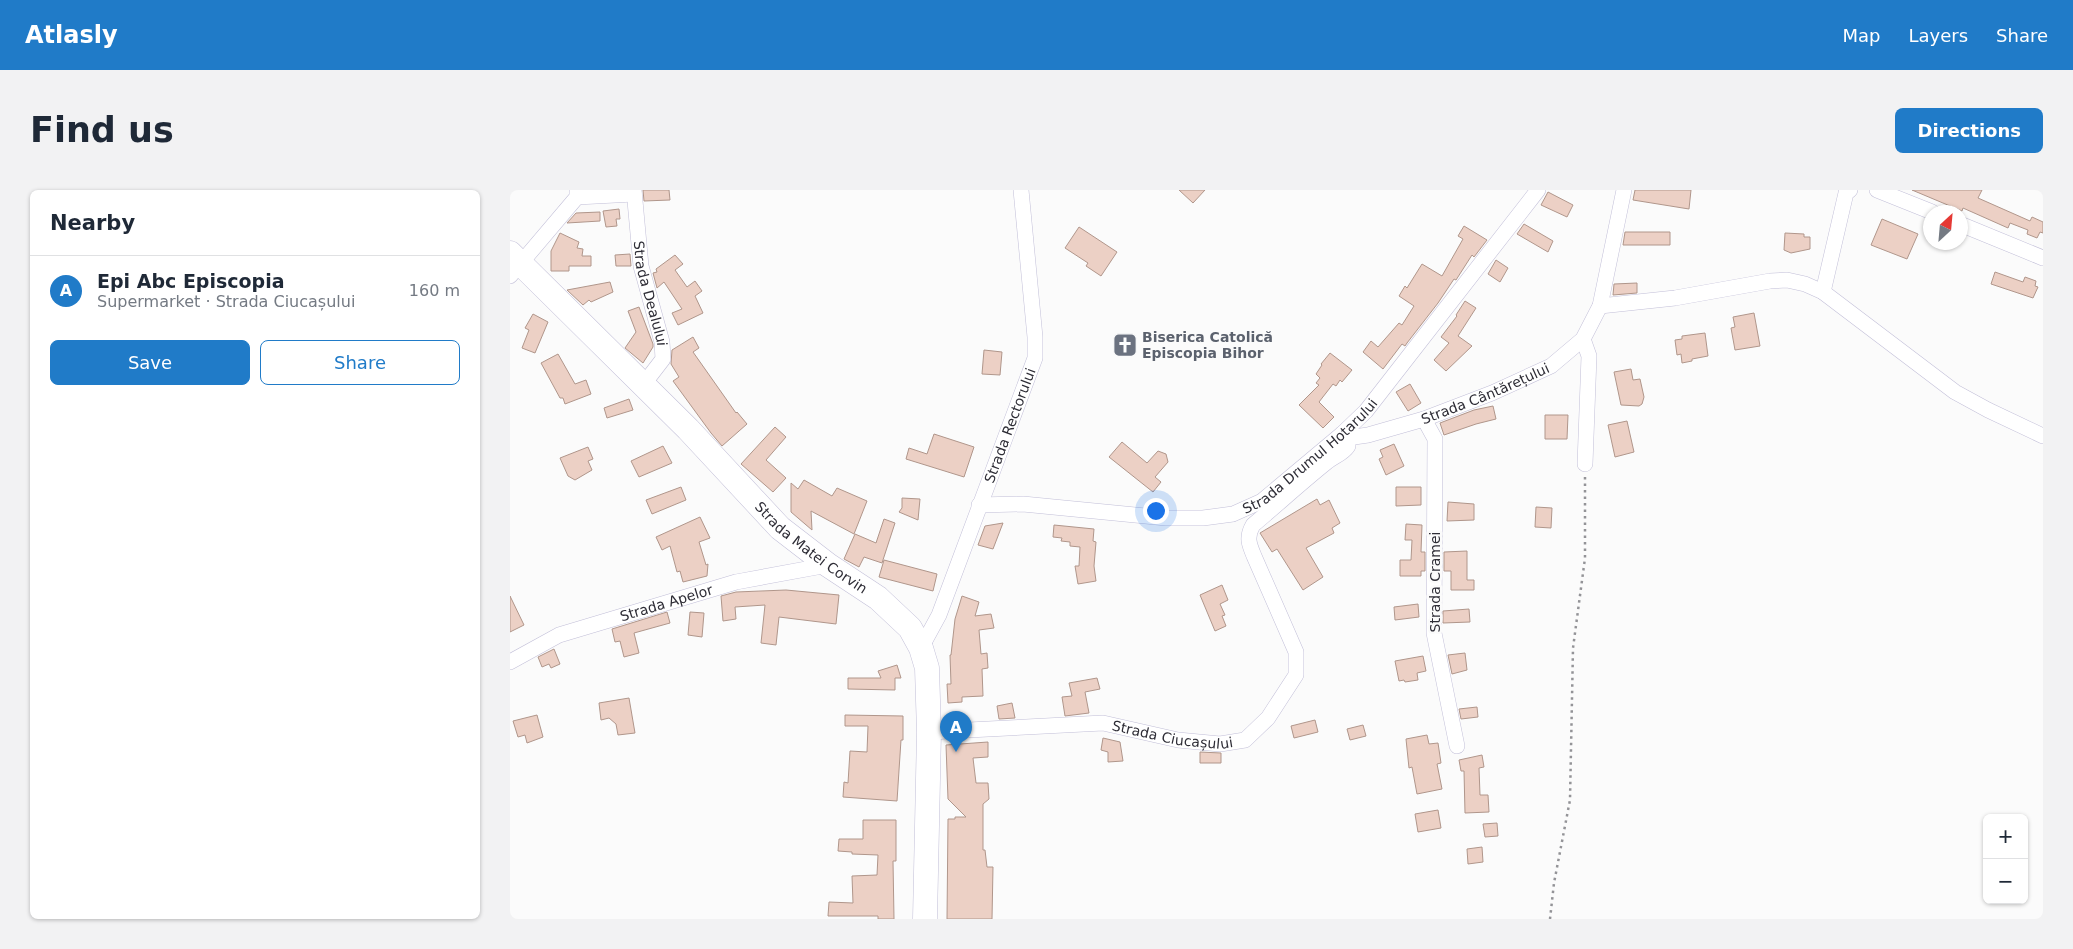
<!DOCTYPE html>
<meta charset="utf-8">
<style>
:root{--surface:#fff;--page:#f2f2f3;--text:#1f2937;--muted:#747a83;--line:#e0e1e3;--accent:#207bc8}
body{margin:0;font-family:"DejaVu Sans",sans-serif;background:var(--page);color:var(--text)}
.controls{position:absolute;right:15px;bottom:15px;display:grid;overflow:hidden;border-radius:8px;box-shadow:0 1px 4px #0004}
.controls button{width:45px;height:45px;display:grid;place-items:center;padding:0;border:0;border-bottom:1px solid var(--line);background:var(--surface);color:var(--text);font:25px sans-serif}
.compass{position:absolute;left:1413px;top:15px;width:45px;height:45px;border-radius:50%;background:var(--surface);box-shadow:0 1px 4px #0004;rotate:26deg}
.you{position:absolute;left:645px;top:320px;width:18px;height:18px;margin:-12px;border:4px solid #fff;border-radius:50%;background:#1a73e8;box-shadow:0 0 0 8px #1a73e833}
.badge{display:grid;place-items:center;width:32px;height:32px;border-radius:50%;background:var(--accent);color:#fff;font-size:16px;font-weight:700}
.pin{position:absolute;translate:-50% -41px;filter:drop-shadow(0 1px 2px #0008)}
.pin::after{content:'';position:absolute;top:26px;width:18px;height:15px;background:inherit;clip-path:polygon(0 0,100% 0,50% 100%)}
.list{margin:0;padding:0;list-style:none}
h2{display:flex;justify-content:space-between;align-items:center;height:65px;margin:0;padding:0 20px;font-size:21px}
h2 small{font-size:16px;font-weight:400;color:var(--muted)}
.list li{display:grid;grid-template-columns:32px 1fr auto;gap:15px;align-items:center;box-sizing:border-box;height:70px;padding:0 20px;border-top:1px solid var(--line)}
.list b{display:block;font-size:19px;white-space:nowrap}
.list p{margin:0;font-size:16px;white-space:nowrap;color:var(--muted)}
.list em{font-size:16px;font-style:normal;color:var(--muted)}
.actions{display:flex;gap:10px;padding:15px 20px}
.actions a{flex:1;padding:11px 0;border:1px solid var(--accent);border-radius:8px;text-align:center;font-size:18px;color:var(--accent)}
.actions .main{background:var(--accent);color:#fff}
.map{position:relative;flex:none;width:1533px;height:729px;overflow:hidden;border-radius:8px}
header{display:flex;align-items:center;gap:30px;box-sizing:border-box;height:70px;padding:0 25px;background:var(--accent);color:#fff}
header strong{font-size:24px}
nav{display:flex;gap:28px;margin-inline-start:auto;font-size:18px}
.intro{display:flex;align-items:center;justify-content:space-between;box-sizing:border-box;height:120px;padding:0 30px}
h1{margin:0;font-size:35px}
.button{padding:12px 22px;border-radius:8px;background:var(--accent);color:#fff;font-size:18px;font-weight:700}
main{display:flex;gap:30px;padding:0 30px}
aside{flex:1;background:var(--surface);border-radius:8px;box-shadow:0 1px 4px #0004}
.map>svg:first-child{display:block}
.building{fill:#ecd0c5;stroke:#b0968b}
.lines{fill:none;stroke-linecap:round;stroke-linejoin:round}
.minor-casing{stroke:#c2bfd8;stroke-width:16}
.primary-casing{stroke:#c2bfd8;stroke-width:25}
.path{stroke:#939397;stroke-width:2.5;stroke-dasharray:2.5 4;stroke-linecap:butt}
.minor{stroke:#fff;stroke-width:15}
.primary{stroke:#fff;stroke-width:24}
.labels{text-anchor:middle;stroke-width:5;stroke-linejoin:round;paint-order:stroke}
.street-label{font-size:14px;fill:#2e2d36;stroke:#fbfbfb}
.worship-label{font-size:14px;font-weight:bold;fill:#5b616d;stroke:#fbfbfb;text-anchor:start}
</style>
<header>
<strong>Atlasly</strong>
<nav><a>Map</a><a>Layers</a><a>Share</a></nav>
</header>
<div class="intro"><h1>Find us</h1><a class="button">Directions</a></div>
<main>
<aside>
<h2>Nearby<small></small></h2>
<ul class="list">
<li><span class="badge">A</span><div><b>Epi Abc Episcopia</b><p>Supermarket · Strada Ciucașului</p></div><em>160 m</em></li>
</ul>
<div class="actions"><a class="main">Save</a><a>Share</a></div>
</aside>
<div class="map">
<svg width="1533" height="729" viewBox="0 0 1533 729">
<rect width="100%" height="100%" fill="#fbfbfb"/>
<!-- building -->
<path class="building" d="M133,0H159L160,10L134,11Z
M669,0H695L683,13Z
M1125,0H1181L1179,19L1123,10Z
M1402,0H1472L1468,8L1520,31L1522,27L1533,32V43L1530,42L1527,48L1517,44L1518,40L1500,33L1498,38L1453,18L1452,21Z
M1038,2L1063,15L1057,27L1031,15Z
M109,19L110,29H106L107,36L96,37L93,21Z
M90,22V31L57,33L66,23Z
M1372,29L1408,44L1397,69L1361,55Z
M1014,34L1043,51L1038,62L1007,44Z
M954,36L977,50L964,67L962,65L946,90L944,89L928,113L897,153L895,156L892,154L873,179L853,162L861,151L868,157L889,133L892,135L904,116L889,106L895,96L897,98L912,74L932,86L953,49L948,46Z
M569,37L607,62L591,86L576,76L578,73L555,58Z
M1115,42H1160V55H1113Z
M50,43L69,52L67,58L73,59L72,66H81V76H59V81H41V61Z
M1275,43L1294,44V47H1300V59L1281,63L1274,60Z
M120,64L121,76H106L105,65Z
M165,65L173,74L165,80L177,97L185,91L192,101L185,106L193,123L168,135L162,123L172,119L154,92L147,98L143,83L147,82L146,79Z
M986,70L998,78L990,92L978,84Z
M1485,82L1513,92L1515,87L1526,91L1525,96L1528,97L1523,108L1481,94Z
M100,92L103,102L81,112L79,110L73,115L57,100Z
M1127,93V103L1103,105L1104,94Z
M955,111L966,118L948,146L962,156L936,181L924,170L939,153L931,147L947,126L946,125Z
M129,117L143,154V157L133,173L115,158L126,142L118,121Z
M1244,123L1250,156L1225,160L1221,138L1225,137L1223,127Z
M23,124L38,132L25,163L12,158L19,140L15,138Z
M1195,143L1198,166L1182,169V171L1172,173L1171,164L1167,165L1165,150L1172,149V146Z
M183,147L189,158L183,162L226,223L227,222L237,234L212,256L201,243L163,191L169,187L161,174L162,160Z
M474,160L492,162L490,185L472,184Z
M820,163L842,180L832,192L830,190L826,196L823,194L809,212L824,227L813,238L789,215L809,195L806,193L810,188L806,184L812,175L811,174Z
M48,164L65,194L76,190L81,204L55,214L53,208H50L31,173Z
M1121,179L1123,190L1130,189L1134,207L1132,214L1129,216L1111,215L1104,182Z
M900,194L911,213L898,221L886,202Z
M119,209L123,220L97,228L94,218Z
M983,216L986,229L966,234L934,245L930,233L964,220Z
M1035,225H1058L1057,249H1035Z
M1117,231L1124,262L1105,267L1098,235Z
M265,237L276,247L256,270L276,288L263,302L231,274Z
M424,244L464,257L454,287L396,269L399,258L417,264Z
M612,252L637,273L648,261L656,264L658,272L645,287L651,292L643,302L599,267Z
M884,254L894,276L876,285L869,269L873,267L870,260Z
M153,256L162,273L129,287L121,271Z
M78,257L83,269L78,271L82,280L65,290L58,286L50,268Z
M294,290L322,306L327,298L357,311L344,344L301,321L302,340L281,322V293L288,299Z
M171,297L176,310L142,324L136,310Z
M886,297H911V315L886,316Z
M392,308L410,309L408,330L389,322L392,318Z
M807,309L810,315L819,310L830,333L822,338L824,343L796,358L813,387L793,400L767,359L762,362L750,343Z
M938,312L964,314V330L937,331Z
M1026,317L1042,318L1041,338L1025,337Z
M190,327L200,348L189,352L196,375L198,374L197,386L173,392L170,381L167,382L160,356L152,360L146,347Z
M374,329L385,333L372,373L354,367L349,377L334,369L345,344L366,353Z
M493,333L483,359L468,355L475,336Z
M896,334L912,335L911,362H915V381H911V386H890V370H901L902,350H895Z
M544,335L584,339L583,351L586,352L584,376L586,391L568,394L565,376H569L570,357L560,356V352L551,351L552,348L543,347Z
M957,361V390H964V400H941V381H934V362Z
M374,370L427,384L423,401L369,387Z
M712,395L718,410L710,414L715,425L712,426L716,436L705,441L690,405Z
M276,400L329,405L326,434L269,427L266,455L251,453L255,415L225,417L226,429L213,431L211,406L226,402Z
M0,406L14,435L0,442Z
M452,406L469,412L465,426L481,424L484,438L469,440L471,464L477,463L478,478L472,479L473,506L452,507V512L438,513L437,494H441L440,465H441L445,429Z
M908,414L909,427L885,430L884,417Z
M959,419L960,432L933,433V421Z
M157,422L160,433L124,443L129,463L114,467L110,451L105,452L102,439Z
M180,422L194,423L192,447L178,445Z
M44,459L50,474L41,478L39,474L32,477L28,467Z
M955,463L957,480L942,484L938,465Z
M913,466L916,481L907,483L908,490L895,492L894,490L889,491L885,471Z
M387,475L391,488H385V500L338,499V488H371L368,481Z
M587,488L590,499L575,502L579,523L555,526L552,507L562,506L559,493Z
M119,508L125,543L108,545L106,534L99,528L91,530L89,513Z
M502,513L505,528L489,529L487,516Z
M967,517L968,527L951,529L949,519Z
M27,525L33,547L17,553L15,545L8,547L3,531Z
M335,525L393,526V550H391L387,611L333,607L334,592L338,593L340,561L357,562L358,536H335Z
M805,530L808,542L784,548L781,536Z
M853,535L856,546L840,550L837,539Z
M917,545L919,554L928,553L931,573L927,574L932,599L907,604L902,577L899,578L896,549Z
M593,548L610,552L613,571L598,572V562L591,560Z
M478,552V567L463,568L466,593H478L479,609L473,614V660H475L477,677H483L482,729H437L438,629H445V627H456L438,609L436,555Z
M690,562L711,563V573H690Z
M972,565L974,577L969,578L970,605H978L979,622L955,623L954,581H951L949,570Z
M928,620L931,638L908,642L905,624Z
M353,630H386V671H383L384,729H368V726H318L319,712L343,713L342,686L367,685L368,665L342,664V662L328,661L329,649H353Z
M987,633L988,646L975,647L973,634Z
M972,657L973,672L958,674L957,659Z"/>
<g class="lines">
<!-- minor casing -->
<g class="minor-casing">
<g id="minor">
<path id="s1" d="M124,0L131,76L152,152L153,169L133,195"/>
<path d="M1367,0L1422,22"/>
<path d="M67,7L124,4"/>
<path d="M1450,34L1533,68"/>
<path d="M0,86L67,7V0"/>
<path d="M1313,102L1336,3L1340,0"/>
<path d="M1090,116L1165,108L1260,91L1277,90L1295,94L1313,102L1445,202L1478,220L1533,246"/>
<path d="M1073,149L1079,166L1075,274"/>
<path d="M914,229L925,249L924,443L947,556"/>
<path id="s2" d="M832,244L844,247L858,245L914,229L982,203L1041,176L1073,149L1090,116L1114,0"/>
<path id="s3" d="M469,315L513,314L656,328H693L723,324L752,311L832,244L856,221L1028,0"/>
<path id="s4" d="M411,458L429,425L525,168V147L511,0"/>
<path id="s5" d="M0,472L49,445L226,392L318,375"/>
<path id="s6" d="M419,542L593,533L668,550L710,554L735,550L758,528L786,485V462L744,366C739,354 736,347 743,335C768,314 792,292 817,272C824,266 833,264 838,256L837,250L832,244"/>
</g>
</g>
<!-- primary casing -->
<g class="primary-casing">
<g id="primary">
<path id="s7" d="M0,63L178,239L270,338L318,375L368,408L400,438L411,458L417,478L419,542L415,729"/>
</g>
</g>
<!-- path -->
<path class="path" d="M1040,729L1044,693L1060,610L1063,458L1075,368V286"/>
<!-- minor -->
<use href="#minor" class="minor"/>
<!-- primary -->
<use href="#primary" class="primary"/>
</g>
<!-- icons -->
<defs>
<g id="church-square" transform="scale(1.25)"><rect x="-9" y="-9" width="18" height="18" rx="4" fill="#6b7280" stroke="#fbfbfb"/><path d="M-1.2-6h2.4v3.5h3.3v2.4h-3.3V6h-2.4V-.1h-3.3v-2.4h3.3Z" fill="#fff"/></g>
</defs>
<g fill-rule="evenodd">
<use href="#church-square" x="615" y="155"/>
</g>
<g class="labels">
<!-- street labels -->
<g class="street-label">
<text dy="5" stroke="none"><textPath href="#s1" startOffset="105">Strada Dealului</textPath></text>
<text dy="5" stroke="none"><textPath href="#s2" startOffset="151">Strada Cântărețului</textPath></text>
<text dy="5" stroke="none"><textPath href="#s4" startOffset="240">Strada Rectorului</textPath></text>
<text dy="5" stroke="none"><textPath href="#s3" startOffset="352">Strada Drumul Hotarului</textPath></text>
<text dy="5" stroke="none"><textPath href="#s7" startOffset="422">Strada Matei Corvin</textPath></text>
<text transform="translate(925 392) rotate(-90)" y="5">Strada Cramei</text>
<text dy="5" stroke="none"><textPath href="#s5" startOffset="168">Strada Apelor</textPath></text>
<text dy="5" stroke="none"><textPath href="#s6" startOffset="245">Strada Ciucașului</textPath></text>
</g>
<!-- worship labels -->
<g class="worship-label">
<text x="632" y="152">Biserica Catolică<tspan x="632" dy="16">Episcopia Bihor</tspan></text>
</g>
</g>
</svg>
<div class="controls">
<button>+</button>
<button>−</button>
</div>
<svg class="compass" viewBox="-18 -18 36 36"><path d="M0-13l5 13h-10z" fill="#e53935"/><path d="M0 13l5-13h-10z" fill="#747a83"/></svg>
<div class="you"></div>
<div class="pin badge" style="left:446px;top:562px">A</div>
</div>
</main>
